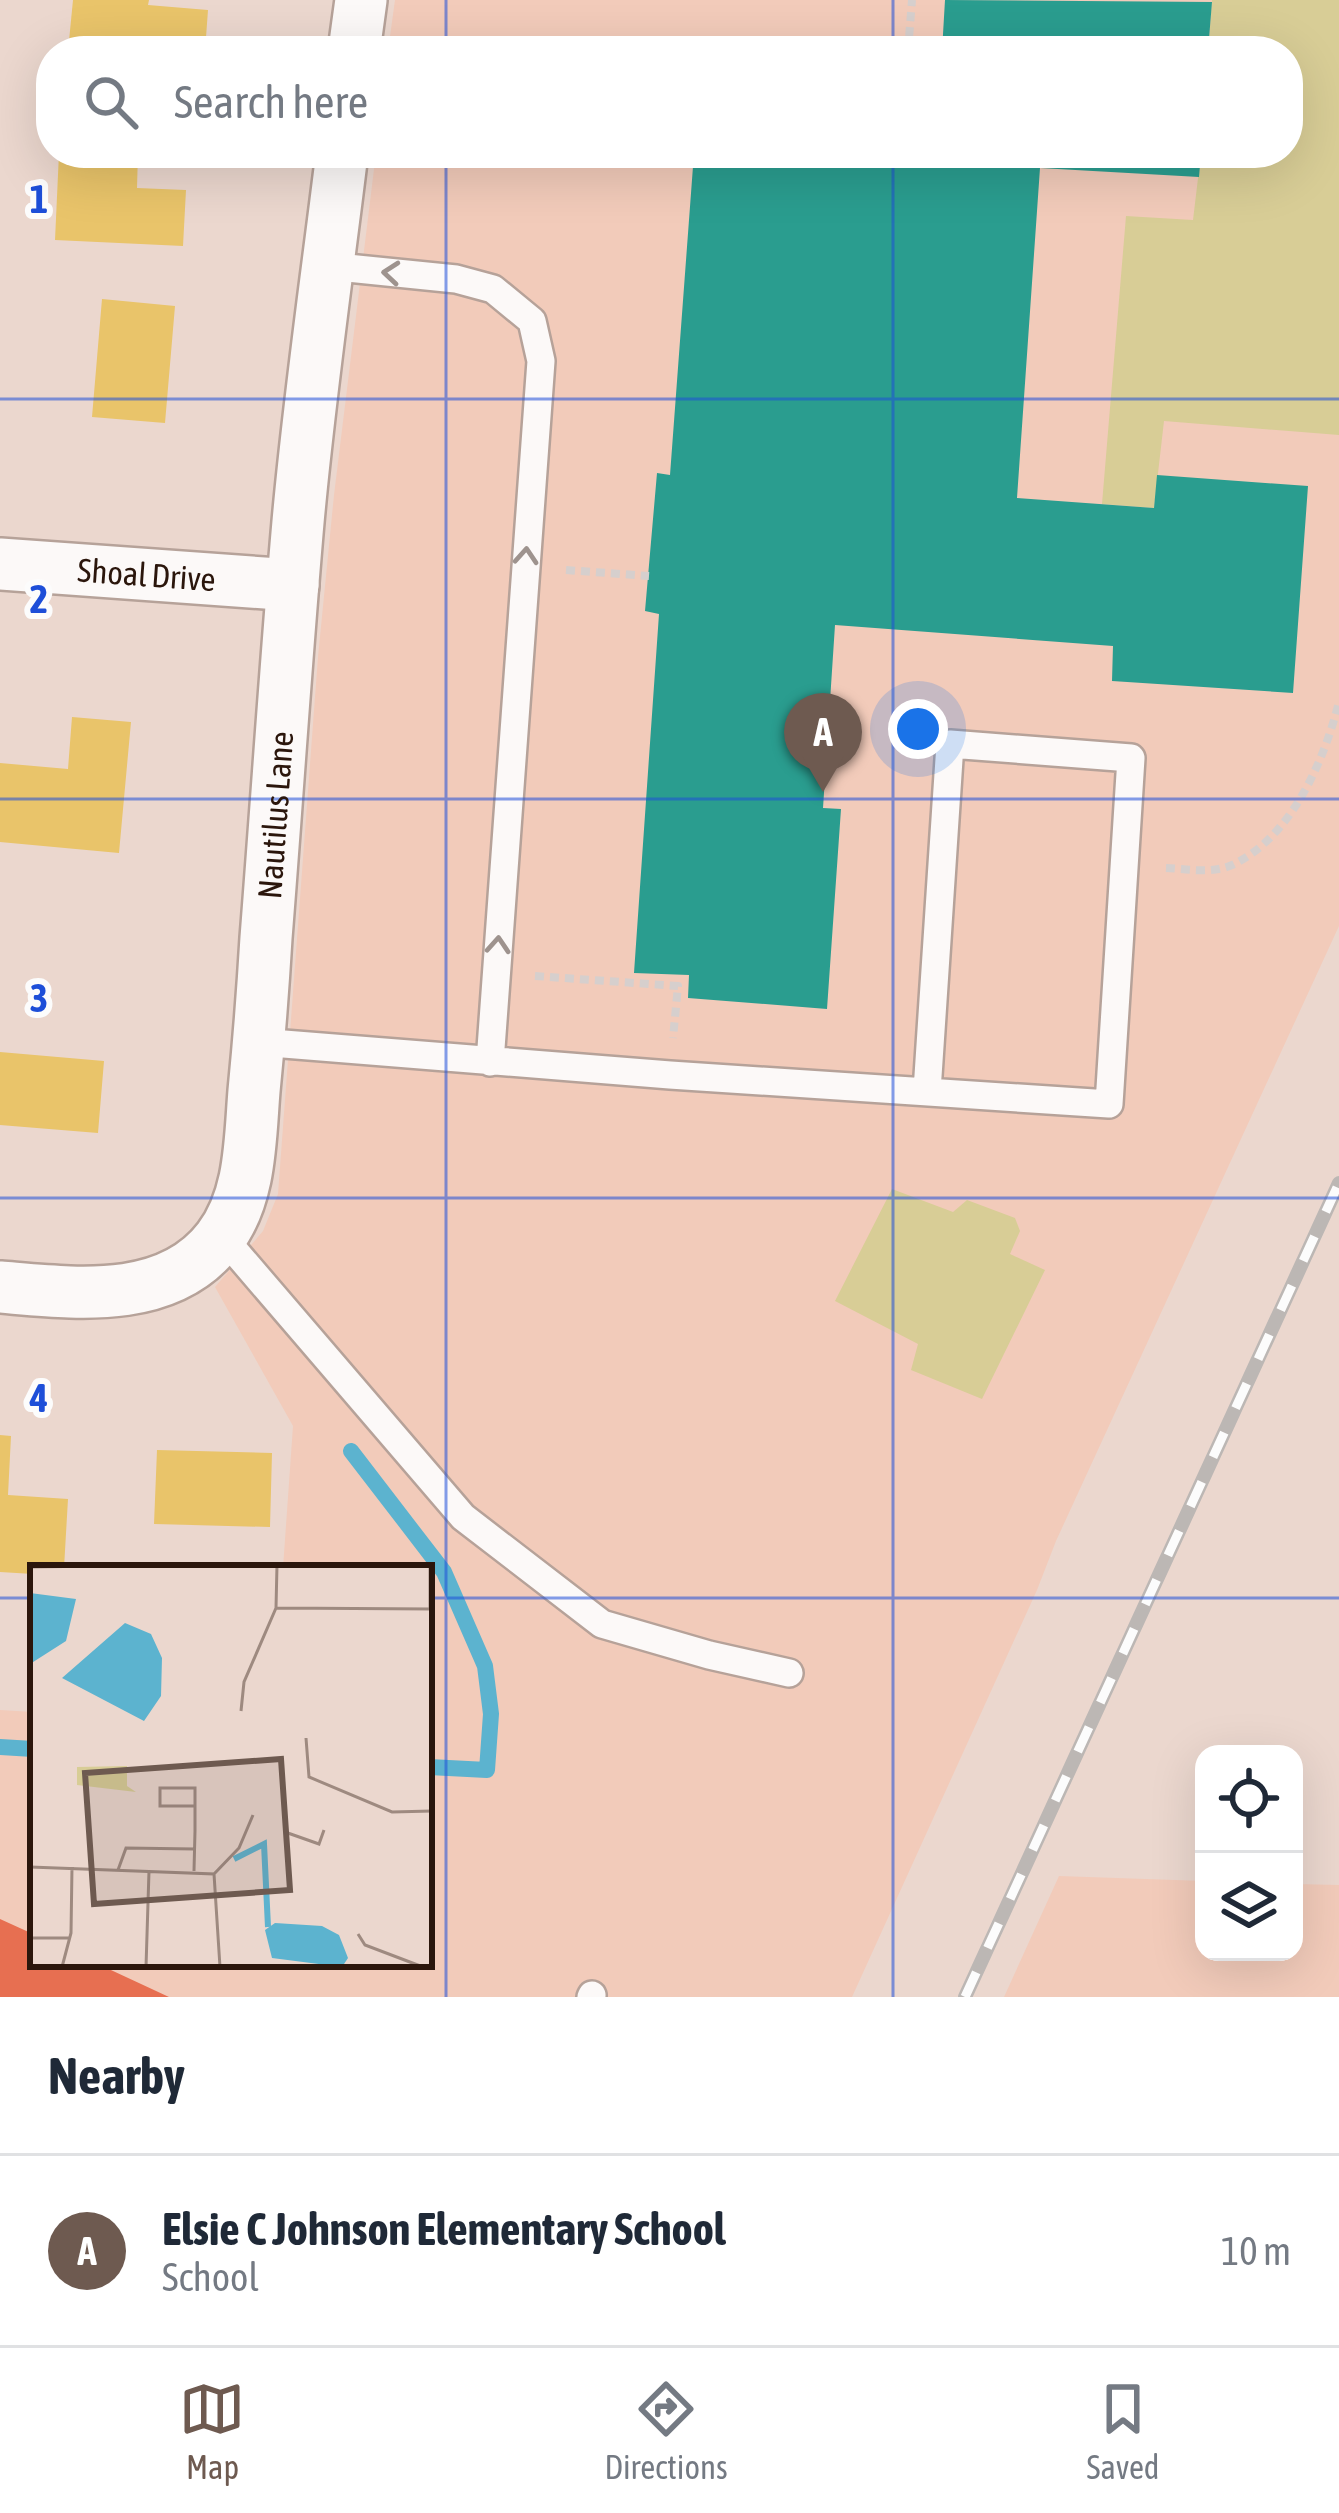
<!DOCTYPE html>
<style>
:root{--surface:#fff;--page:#f2f2f3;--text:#1f2937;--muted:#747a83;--line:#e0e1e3;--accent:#6e5a50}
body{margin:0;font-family:"Asap Condensed",sans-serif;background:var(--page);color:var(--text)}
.controls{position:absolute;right:36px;bottom:36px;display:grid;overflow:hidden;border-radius:24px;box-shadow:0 12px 48px #0002}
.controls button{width:108px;height:108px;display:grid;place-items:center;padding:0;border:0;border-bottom:3px solid var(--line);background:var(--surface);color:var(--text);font:60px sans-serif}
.you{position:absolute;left:918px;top:729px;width:42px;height:42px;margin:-30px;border:9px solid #fff;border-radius:50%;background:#1a73e8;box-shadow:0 0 0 18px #1a73e833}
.badge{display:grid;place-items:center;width:78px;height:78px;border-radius:50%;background:var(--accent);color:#fff;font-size:39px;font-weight:700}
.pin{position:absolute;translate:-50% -99px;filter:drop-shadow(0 3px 6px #0008)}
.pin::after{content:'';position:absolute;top:63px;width:42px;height:36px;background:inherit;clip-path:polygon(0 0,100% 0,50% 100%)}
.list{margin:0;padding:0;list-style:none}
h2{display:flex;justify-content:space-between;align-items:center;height:156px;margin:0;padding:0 48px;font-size:51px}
h2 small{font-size:39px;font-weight:400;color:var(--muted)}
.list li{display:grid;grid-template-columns:78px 1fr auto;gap:36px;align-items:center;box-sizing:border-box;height:192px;padding:0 48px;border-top:3px solid var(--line)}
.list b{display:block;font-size:45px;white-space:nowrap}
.list p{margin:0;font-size:39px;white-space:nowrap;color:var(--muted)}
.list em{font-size:39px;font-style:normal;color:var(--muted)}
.icon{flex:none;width:66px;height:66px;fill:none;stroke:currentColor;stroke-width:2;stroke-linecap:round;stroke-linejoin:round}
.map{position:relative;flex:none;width:1339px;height:1997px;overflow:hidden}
.search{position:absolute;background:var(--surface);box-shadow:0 12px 48px #0002;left:36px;right:36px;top:36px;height:132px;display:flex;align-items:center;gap:30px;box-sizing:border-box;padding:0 42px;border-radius:48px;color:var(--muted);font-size:45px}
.sheet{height:348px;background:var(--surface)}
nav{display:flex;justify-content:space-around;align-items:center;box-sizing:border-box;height:168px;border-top:3px solid var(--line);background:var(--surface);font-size:33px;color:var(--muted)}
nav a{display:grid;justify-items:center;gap:6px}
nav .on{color:var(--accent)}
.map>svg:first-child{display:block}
.built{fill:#f2cbba}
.green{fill:#d8cd96}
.homes{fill:#e9c46a}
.shops{fill:#e76f51}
.schools{fill:#2a9d8f}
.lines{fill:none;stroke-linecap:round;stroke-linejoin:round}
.stream{stroke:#5cb3cf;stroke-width:16}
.lane-casing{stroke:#b6a299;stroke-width:32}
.street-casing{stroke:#b6a299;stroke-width:56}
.path{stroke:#d6cfcd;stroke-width:8;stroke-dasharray:9 6;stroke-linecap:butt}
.lane{stroke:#fcf9f8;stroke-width:27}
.street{stroke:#fcf9f8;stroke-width:51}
.rail-casing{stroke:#bcb7b4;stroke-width:14}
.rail{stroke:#fcfcfc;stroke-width:9;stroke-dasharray:27;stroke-linecap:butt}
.oneway{stroke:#9e938e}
.grid{fill:none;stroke:#1d4ed8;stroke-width:3;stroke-opacity:0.55}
.labels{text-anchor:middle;stroke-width:12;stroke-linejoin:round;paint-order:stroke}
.street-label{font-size:33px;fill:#2b160c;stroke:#fcfcfc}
.inset-river{fill:none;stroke:#5cb3cf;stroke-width:6}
.inset-road{fill:none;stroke:#9e8a80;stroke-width:3}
.view{fill:#6e5a50;fill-opacity:0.15;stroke:#6e5a50;stroke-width:6}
.inset-edge{fill:none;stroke:#2b160c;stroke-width:6}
.grid-label{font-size:39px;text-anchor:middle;font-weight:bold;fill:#1d4ed8;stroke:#fcfcfc;stroke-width:12;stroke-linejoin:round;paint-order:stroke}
</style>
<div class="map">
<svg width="1339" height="1997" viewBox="0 0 1339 1997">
<rect width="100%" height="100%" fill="#ebd7ce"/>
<!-- built -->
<path class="built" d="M395,0H1339V926L1056,1541L1037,1590L852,1997H0V1710L33,1712V1964H429V1568H283L293,1426L215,1287L263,1231L278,1194L318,657L334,495L376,153H1288V51H388Z
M1059,1876L1204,1881V1952H1294V1884L1339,1885V1997H1004Z"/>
<!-- green -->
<path class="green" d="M1212,0H1339V435L1164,421L1154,508L1102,504L1126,216L1193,220L1201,153H1288V51H1208Z
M892,1189L953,1212L967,1200L1015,1218L1020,1231L1010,1254L1045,1270L982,1399L911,1370L918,1344L835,1301Z"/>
<!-- homes -->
<path class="homes" d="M73,0H149L148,5L208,10L205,51H68Z
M59,153H138L137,188L186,190L183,246L55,240Z
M102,299L175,306L165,423L92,417Z
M72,717L131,722L119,853L0,842V763L68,769Z
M0,1052L104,1061L98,1133L0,1125Z
M0,1435L11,1436L8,1495L68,1499L64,1568H33V1574L0,1572Z
M157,1450L272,1453L270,1527L154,1524Z"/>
<!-- shops -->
<path class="shops" d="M0,1919L33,1934V1964H98L169,1997H0Z"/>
<!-- schools -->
<path class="schools" d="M945,0L1212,2L1208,51H942Z
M694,153H1201L1199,177L1040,168L1017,498L1154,508L1157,475L1308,486L1293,693L1112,681L1113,646L835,625L823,808L841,809L827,1009L688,998L689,975L634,973L659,614L645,611L657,473L670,475Z"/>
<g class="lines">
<!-- stream -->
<path class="stream" d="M351,1451L444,1572L485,1666L491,1714L487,1770L429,1767
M0,1747L33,1749"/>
<!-- lane casing -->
<g class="lane-casing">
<path id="lane" d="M328,266L456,279L493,289L532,321L541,361L490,1062
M259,1042L670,1075L1109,1104L1131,758L950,744L927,1091
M222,1236L463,1517L602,1624L709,1655L789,1673
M591,1997L592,1995"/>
</g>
<!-- street casing -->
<g class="street-casing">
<g id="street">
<path d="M354,51L361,0"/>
<path id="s1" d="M0,564L293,585"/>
<path id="s2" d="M0,1287C74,1293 168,1306 219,1239C251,1197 250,1141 254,1091C259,1040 263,989 266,938C277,799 286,660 298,522C309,399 327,276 342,153"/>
</g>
</g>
<!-- path -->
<path class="path" d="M908,51L912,0
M566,570L649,576
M1166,868C1187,869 1212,874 1232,865C1291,838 1324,761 1339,702
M535,976L678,986L673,1038"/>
<!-- lane -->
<use href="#lane" class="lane"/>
<!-- street -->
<use href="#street" class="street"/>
<!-- rail casing -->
<g class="rail-casing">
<path id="rail" d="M965,1997L1339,1183"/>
</g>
<!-- rail -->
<use href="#rail" class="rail"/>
</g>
<!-- one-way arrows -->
<defs><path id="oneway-chevron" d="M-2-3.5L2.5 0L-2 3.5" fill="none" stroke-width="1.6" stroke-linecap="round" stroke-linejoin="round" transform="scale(3)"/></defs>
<g class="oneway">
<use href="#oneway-chevron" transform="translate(391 273) rotate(-175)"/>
<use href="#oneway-chevron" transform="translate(526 556) rotate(-86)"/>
<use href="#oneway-chevron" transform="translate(498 945) rotate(-86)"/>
</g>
<!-- grid -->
<path class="grid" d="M446,0V51M893,0V51M446,153V1997M893,153V1997M0,399H1339M0,799H1339M0,1198H1339M0,1598H33M429,1598H1339"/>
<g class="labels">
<!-- street labels -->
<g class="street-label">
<text dy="12" stroke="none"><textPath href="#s1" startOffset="147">Shoal Drive</textPath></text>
<text dy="12" stroke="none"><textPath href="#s2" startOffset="666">Nautilus Lane</textPath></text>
</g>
</g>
<!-- overview -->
<g transform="translate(30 1565)">
<rect width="402" height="402" fill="#ebd7ce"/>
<path d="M97,201V221L106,227L47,220V202Z" fill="#d8cd96"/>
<path d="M0,28L46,34L36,76L0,99ZM95,58L121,69L132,93L131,131L114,156L32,113ZM245,358L292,361L309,370L318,393L312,402L242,393L235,365Z" fill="#5cb3cf"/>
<path class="inset-river" d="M204,294L234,279L238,362"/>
<path class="inset-road" d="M0,2L137,0M246,43L402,44M400,44V0M211,146L214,117L246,43L247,0M276,173L279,212L362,247L402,246M255,267L289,279L294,265M0,302L184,309L190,402M88,305L96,283L165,284M164,306L165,266V223H130V241H165M184,309L209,283L223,250M328,369L335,380L393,402M0,373H40M32,402L41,368L42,302M116,402L119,306"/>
<path class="view" d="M251,194L260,325L64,339L55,208Z"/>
<rect width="402" height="402" class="inset-edge"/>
</g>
<g class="grid-label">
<text x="39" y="213">1</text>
<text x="39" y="613">2</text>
<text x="39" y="1012">3</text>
<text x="39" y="1412">4</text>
</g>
</svg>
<div class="controls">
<button><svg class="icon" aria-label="locate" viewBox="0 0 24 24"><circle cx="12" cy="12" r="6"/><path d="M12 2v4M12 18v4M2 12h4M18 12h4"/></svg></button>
<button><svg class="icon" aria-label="layers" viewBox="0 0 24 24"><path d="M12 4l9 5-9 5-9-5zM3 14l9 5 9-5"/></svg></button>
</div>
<div class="you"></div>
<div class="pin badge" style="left:823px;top:792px">A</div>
<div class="search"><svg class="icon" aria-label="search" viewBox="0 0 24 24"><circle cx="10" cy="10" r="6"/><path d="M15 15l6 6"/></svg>Search here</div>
</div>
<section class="sheet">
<h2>Nearby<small></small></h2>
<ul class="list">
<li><span class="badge">A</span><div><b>Elsie C Johnson Elementary School</b><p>School</p></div><em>10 m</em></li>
</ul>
</section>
<nav>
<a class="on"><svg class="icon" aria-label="map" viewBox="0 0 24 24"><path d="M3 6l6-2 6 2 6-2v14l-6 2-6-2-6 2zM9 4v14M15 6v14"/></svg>Map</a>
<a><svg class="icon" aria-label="directions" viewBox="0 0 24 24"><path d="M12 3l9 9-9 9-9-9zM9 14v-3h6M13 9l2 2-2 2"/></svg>Directions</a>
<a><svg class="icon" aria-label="saved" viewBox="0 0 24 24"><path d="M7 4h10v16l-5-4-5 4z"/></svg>Saved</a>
</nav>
